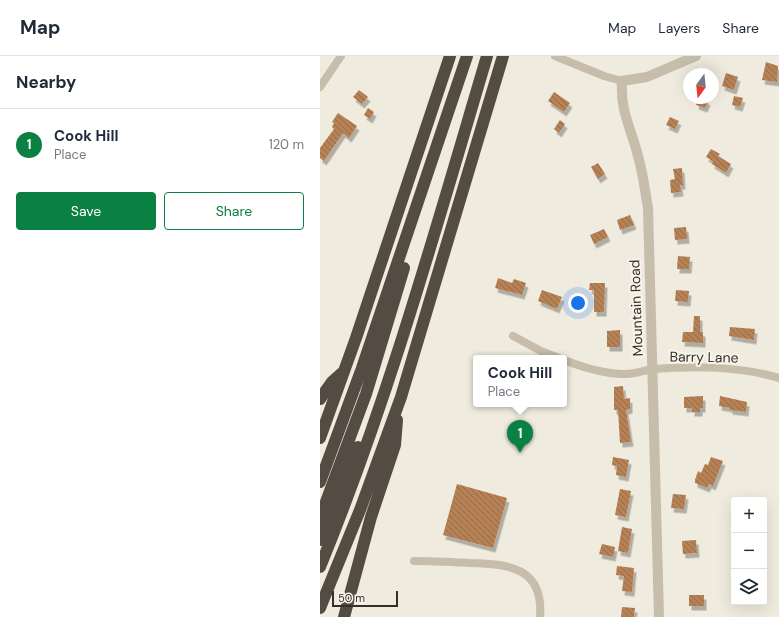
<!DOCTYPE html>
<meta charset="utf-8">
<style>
:root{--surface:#fff;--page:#f2f2f3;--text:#1f2937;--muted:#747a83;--line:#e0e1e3;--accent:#0b8043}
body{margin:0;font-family:"DM Sans",sans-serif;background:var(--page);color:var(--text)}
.controls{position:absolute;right:12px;bottom:12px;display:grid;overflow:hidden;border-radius:4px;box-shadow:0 4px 16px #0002}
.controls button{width:36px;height:36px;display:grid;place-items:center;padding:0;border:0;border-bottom:1px solid var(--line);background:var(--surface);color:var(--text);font:20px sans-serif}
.compass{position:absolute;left:363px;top:12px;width:36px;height:36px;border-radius:50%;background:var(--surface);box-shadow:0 4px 16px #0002;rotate:195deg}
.scale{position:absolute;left:12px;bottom:10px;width:66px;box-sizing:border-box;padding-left:4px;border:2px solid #342f29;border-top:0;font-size:11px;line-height:14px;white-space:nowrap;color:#342f29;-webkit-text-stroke:3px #f7f4ea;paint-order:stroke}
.you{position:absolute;left:258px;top:247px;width:14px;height:14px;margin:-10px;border:3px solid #fff;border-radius:50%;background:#1a73e8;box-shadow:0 0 0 6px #1a73e833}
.badge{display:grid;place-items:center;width:26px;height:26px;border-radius:50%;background:var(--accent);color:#fff;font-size:13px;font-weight:700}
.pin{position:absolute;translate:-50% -33px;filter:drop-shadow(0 1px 2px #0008)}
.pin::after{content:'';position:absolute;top:21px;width:14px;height:12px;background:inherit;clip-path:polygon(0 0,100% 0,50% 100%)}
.popup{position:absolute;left:153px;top:299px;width:94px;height:52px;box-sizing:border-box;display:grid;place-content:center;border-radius:4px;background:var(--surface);filter:drop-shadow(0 1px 3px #0005);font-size:13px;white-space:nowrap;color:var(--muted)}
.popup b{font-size:15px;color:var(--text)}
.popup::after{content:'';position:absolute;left:50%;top:100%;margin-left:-8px;border:8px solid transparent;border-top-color:var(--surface)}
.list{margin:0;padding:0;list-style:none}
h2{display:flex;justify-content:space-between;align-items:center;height:52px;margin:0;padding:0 16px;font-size:17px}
h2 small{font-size:13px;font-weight:400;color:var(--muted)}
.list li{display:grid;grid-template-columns:26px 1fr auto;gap:12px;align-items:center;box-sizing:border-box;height:72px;padding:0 16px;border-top:1px solid var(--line)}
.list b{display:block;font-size:15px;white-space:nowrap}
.list p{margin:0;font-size:13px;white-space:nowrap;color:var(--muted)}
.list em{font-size:13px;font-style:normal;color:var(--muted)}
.actions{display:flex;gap:8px;padding:12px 16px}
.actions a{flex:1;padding:9px 0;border:1px solid var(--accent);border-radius:4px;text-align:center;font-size:14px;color:var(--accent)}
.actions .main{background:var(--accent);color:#fff}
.icon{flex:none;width:22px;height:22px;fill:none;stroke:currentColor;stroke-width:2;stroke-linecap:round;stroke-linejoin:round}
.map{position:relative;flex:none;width:459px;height:561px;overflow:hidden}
header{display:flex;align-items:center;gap:24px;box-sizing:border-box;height:56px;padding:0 20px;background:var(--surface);border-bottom:1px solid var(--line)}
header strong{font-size:19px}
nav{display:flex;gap:22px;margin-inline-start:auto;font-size:14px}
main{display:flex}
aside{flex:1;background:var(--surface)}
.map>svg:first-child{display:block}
.building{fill:url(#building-back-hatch);filter:url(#shadow)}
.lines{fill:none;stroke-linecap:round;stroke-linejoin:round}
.minor{stroke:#c6bdab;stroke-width:8}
.tertiary{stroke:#c6bdab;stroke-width:10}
.motorway{stroke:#544b42;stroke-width:12}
.labels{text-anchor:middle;stroke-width:4;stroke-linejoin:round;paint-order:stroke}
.street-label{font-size:14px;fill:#342f29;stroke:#f7f4ea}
</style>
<header>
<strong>Map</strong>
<nav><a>Map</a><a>Layers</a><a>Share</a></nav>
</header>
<main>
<aside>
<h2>Nearby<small></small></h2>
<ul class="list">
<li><span class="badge">1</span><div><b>Cook Hill</b><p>Place</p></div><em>120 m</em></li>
</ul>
<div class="actions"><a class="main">Save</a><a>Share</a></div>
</aside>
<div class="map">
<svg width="459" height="561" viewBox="0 0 459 561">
<defs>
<pattern id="building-back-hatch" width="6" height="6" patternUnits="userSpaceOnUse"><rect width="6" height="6" fill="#b68155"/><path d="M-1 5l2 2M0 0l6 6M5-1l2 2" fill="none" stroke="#956a46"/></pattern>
<filter id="shadow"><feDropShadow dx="2.5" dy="4.5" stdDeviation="0" flood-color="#0004"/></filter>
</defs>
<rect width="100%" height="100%" fill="#efebde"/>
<!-- building -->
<path class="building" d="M446,6L458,10L457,26L442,24Z
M406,17L418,21L414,34L402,30Z
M39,34L48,41L42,48L33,41Z
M234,36L250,47L244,56L228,45Z
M414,40L423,42L420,51L412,49Z
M378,42H386V44L388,45L385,52L376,49Z
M48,52L54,56L50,63L44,59Z
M18,57L37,70L29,82L23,77L4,105L0,102V92L14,73L12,71L14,67L12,66Z
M350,61L359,65L355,73L346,69Z
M240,64L245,68L239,77L234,73Z
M391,93L400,98L398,100L411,108L406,117L392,108L393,105L386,101Z
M278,107L285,118L278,123L271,111Z
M362,112L363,129H360L361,136L351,137L350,124L355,123L353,113Z
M310,159L314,169L300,174L297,164Z
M366,171L367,183L355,184L354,172Z
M284,173L288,181L274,188L270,179Z
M358,200L370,201L369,213H357Z
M178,222L192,227L194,223L206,227L202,239L175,232Z
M270,227H285L284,256H274V234H269Z
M222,234L242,241L237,253L218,245Z
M356,234L369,235L368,246L355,245Z
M374,260H380V276H383V287L362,286L363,276H373Z
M410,271L435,273L434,284L409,280Z
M300,274V291H287V275Z
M303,330L304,343L310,342V353L306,354L311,386L300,387L298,354H294V331Z
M383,340V352H380V356H372V352H364V341Z
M400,340L427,346L426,356L410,354V352L399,350Z
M293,401L309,404L306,421L296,419L297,410L292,409Z
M391,401L403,405L393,430L389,428L387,432L375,427V424L378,415L381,417L385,408L388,409Z
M137,428L187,442L173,492L123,479Z
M300,433L311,435L306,461L295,459Z
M353,438L366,439L364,453L351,452Z
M302,471L312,473L308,497L298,495Z
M376,484L377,497L363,498L362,485Z
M282,488L295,491L293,501L279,498Z
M297,510L314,512L312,536L302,535L304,520L296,519Z
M369,539H384V550H369Z
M302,551L315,552L314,561H301Z"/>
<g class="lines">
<!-- minor -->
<path class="minor" d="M235,0L284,20L302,25
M0,31L21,0
M193,280L221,295L239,302
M244,304C262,311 284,318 304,318C314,319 324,314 334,313C377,310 418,310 459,322
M94,505C113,505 131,506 150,507C188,508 224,511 220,561"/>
<!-- tertiary -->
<path class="tertiary" d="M339,561L328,152C325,135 323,117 318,100C311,72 300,55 302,25L327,21L376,0"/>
<!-- motorway -->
<path class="motorway" d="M0,343L12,326L22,317
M0,382L36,282L130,0
M0,426L42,312L147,0
M0,462L46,338L84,212
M0,484L38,391
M0,511C68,345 116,172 167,0
M0,552L40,454L81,341L183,0
M24,561L51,461L75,389L77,364"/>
</g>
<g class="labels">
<!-- street labels -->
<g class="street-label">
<text transform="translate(316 252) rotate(-92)" y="5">Mountain Road</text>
<text transform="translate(384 301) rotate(1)" y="5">Barry Lane</text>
</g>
</g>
</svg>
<div class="controls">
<button>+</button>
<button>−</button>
<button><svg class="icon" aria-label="layers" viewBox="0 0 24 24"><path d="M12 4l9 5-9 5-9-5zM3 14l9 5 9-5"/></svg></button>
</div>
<svg class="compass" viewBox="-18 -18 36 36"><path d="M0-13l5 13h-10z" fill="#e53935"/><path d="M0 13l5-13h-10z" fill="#747a83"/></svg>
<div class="scale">50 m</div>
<div class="you"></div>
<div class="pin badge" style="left:200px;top:397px">1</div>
<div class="popup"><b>Cook Hill</b>Place</div>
</div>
</main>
